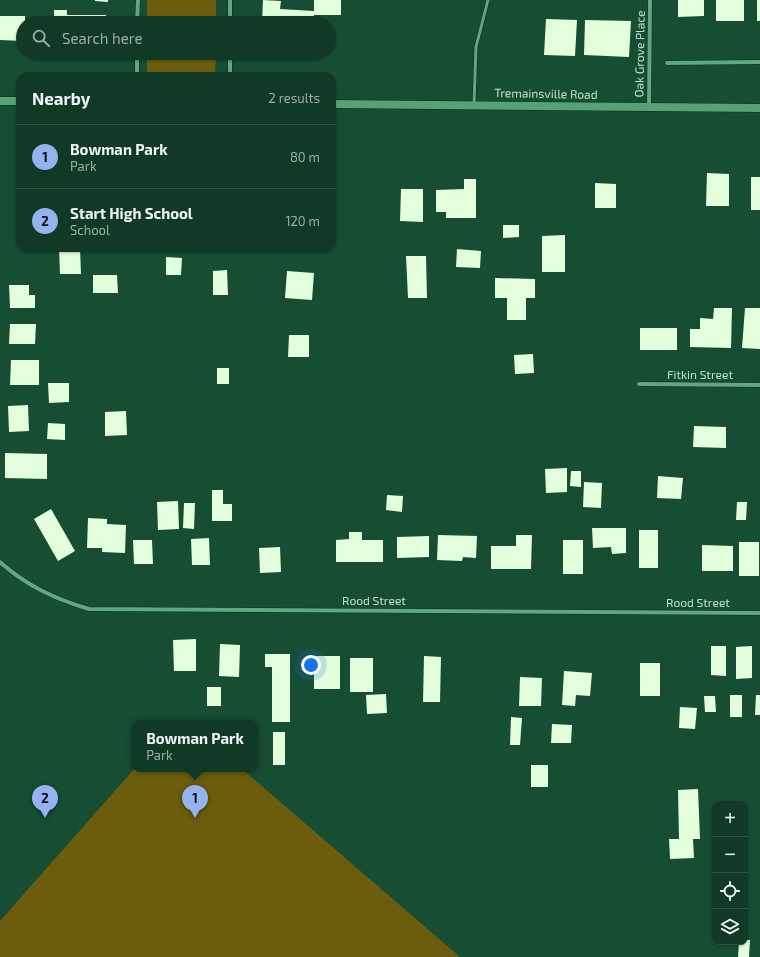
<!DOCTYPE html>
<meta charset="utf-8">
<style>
:root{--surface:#113a26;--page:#1e4532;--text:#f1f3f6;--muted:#9cada7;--line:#305443;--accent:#95b2f1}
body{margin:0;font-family:"Exo 2",sans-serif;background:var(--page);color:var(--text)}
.controls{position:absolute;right:12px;bottom:12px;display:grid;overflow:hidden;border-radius:8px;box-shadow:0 1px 3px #0004}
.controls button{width:36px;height:36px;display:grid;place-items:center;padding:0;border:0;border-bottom:1px solid var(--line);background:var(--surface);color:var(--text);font:20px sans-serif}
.you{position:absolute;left:311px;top:665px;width:14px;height:14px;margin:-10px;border:3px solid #fff;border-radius:50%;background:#1a73e8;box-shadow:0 0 0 6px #1a73e833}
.badge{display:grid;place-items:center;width:26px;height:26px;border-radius:50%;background:var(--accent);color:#111;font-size:13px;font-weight:700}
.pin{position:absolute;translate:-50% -33px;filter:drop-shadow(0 1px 2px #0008)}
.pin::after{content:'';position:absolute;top:21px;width:14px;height:12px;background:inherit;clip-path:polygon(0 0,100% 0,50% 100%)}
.popup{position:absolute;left:132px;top:720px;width:126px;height:52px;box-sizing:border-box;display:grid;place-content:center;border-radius:8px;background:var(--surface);filter:drop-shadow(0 1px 3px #0005);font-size:13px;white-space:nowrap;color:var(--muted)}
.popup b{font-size:15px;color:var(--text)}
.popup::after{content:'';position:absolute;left:50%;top:100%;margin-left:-8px;border:8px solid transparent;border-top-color:var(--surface)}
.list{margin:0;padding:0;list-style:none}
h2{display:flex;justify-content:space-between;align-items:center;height:52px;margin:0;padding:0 16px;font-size:17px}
h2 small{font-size:13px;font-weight:400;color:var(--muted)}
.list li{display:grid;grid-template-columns:26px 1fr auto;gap:12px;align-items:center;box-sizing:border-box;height:64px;padding:0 16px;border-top:1px solid var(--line)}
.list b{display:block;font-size:15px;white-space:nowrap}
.list p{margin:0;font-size:13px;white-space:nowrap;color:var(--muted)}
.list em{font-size:13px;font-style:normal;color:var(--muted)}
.icon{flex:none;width:22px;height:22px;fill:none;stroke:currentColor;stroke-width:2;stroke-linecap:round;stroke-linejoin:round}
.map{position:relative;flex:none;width:760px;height:957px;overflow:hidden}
.search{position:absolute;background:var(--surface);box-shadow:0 1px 3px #0004;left:16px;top:16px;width:320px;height:44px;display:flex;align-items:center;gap:10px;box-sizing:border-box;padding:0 14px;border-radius:22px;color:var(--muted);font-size:15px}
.panel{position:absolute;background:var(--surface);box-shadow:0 1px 3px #0004;left:16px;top:72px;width:320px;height:180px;border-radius:12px}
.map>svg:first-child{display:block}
.green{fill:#6b5d0d}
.building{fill:#e3feda}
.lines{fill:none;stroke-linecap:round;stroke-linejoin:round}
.lane-casing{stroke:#0a301d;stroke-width:4}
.street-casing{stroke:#0a301d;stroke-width:5}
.secondary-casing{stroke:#0a301d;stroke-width:9}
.lane{stroke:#62a780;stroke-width:3}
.street{stroke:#62a780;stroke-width:4}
.secondary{stroke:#56a278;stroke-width:8}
.labels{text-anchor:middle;stroke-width:4;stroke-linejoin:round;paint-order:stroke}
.street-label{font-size:12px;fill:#bfe1cb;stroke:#174d32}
</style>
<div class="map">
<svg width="760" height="957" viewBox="0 0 760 957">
<rect width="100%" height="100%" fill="#174d32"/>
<!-- green -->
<path class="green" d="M147,0H216V23H147Z
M147,53H216L215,76H147Z
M135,768L242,769L460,957H0V921Z"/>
<!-- building -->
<path class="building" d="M95,0H108V2L95,1Z
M263,0L281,1L280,9L314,11V0H341V15H314V23H262Z
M678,0H704V16L678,17Z
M716,0H744V21H716Z
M757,0H760V21H757Z
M54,10H67V15H106V23H54Z
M0,16H25V23H23V41L0,40Z
M546,19L577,20L575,56L544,55Z
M585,20L631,21L629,57L584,55Z
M707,173L729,174V206H706Z
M751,177H760V210H751Z
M464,179H476V218H446V212H436V190L464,189Z
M595,183L616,184V208H595Z
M401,189H423V222L400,221Z
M503,225H519V237L503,238Z
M565,235V272H542V236Z
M59,248H80L81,274H60Z
M457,249L481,251L480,268L456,267Z
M406,256H426L427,298H408Z
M166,257L182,258L181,275H166Z
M227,270L228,295H213V271Z
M287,271L314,273L312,300L285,298Z
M93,275H117L118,293H93Z
M495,278L535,279V298H526V320H507V298H495Z
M9,285H29V295H35V308H10Z
M714,308H732L731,348L690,347V329H700V318L713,319Z
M745,308H760V349L742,348Z
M10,324H36L35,344H9Z
M640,328H677V350H640Z
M289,335H309V357H288Z
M533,354L534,373L515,374L514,355Z
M11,360H39V385H10Z
M217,368H229V384H217Z
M48,383H69V402L49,403Z
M28,405L29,431L9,432L8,406Z
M126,411L127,435L105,436V412Z
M48,423L65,424V440L47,439Z
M694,426L726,427V448L693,447Z
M5,453L47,454V479L5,478Z
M567,468V492L546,493L545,469Z
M571,471H581V487L570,486Z
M658,476L683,478L681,499L657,498Z
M584,482L602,483L601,508L583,507Z
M212,490H223V504H232V521H212Z
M387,495L403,496L402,512L386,510Z
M178,501L179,529L158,530L157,502Z
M737,502H747L746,520H736Z
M184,503H195L194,529L183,528Z
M51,509L75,551L58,561L34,519Z
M88,518L107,519V524L126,525L125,553L102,552V548H87Z
M592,528H626V553L612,554L611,547L593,548Z
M639,530H658V568H639Z
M349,532H362V540H383V562H336V540L349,539Z
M438,535L477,536L476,558L463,557L462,561L437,560Z
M516,535H532L531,569H491V546H516Z
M429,536V557L397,558V537Z
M209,538L210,565H192L191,539Z
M133,540H152L153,564H134Z
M563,540H583V574H563Z
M739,542H759V576H739Z
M702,545L733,546V571H702Z
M280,547L281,572L260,573L259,548Z
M196,639V671H174L173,640Z
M220,644L240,645L239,677L219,676Z
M711,646H726V676L711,675Z
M752,646V678L736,679V647Z
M265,654H290V722H272V667H265Z
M314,656H340V689H314Z
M424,656L441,657L440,702H423Z
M350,658H373V692H350Z
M640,663H660V696H640Z
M564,671L592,673L590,696L576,695L575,706L562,705Z
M520,677L542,678L541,706H519Z
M207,687H221V706H207Z
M386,694L387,713L367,714L366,695Z
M730,695H742V717H730Z
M756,695H760V715H755Z
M704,696H715L716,712H705Z
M680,707L697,708L695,729L679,728Z
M511,717L522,718L520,745H510Z
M552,724L572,725L571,743H551Z
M273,732H285V765H273Z
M531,765H548V787H531Z
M698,789L700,839H693L694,858L670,859L669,839H679L678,790Z
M745,940H750L749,957H738L739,942H745Z"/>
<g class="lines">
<!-- lane casing -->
<g class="lane-casing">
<path id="lane" d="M474,104L476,47L488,0"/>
</g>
<!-- street casing -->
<g class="street-casing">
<path id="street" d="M137,23L138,0
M230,23V0
M667,63L760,62
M137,76V53
M230,76V53
M649,107L650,0
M639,384L760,385
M0,562C27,586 55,599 89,609L760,613"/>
</g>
<!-- secondary casing -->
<g class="secondary-casing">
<path id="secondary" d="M0,101H20
M332,104L760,108"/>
</g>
<!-- lane -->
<use href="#lane" class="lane"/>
<!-- street -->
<use href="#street" class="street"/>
<!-- secondary -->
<use href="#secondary" class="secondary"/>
</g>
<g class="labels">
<!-- street labels -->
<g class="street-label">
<text transform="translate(640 54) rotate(-89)" y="4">Oak Grove Place</text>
<text transform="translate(546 94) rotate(1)" y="4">Tremainsville Road</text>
<text x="700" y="379">Fitkin Street</text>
<text x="374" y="605">Rood Street</text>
<text x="698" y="607">Rood Street</text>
</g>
</g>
</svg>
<div class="controls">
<button>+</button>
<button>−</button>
<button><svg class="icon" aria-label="locate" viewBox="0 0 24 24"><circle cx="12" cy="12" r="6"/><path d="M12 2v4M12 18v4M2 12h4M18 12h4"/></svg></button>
<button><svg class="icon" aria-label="layers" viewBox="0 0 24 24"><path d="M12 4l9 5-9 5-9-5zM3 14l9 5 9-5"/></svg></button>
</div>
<div class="you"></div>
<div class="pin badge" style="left:195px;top:818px">1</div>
<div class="popup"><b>Bowman Park</b>Park</div>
<div class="pin badge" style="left:45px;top:818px">2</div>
<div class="search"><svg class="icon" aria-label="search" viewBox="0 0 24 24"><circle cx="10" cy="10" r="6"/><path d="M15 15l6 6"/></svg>Search here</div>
<section class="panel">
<h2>Nearby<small>2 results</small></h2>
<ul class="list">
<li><span class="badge">1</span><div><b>Bowman Park</b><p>Park</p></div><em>80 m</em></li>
<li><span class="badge">2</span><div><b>Start High School</b><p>School</p></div><em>120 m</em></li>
</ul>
</section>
</div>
